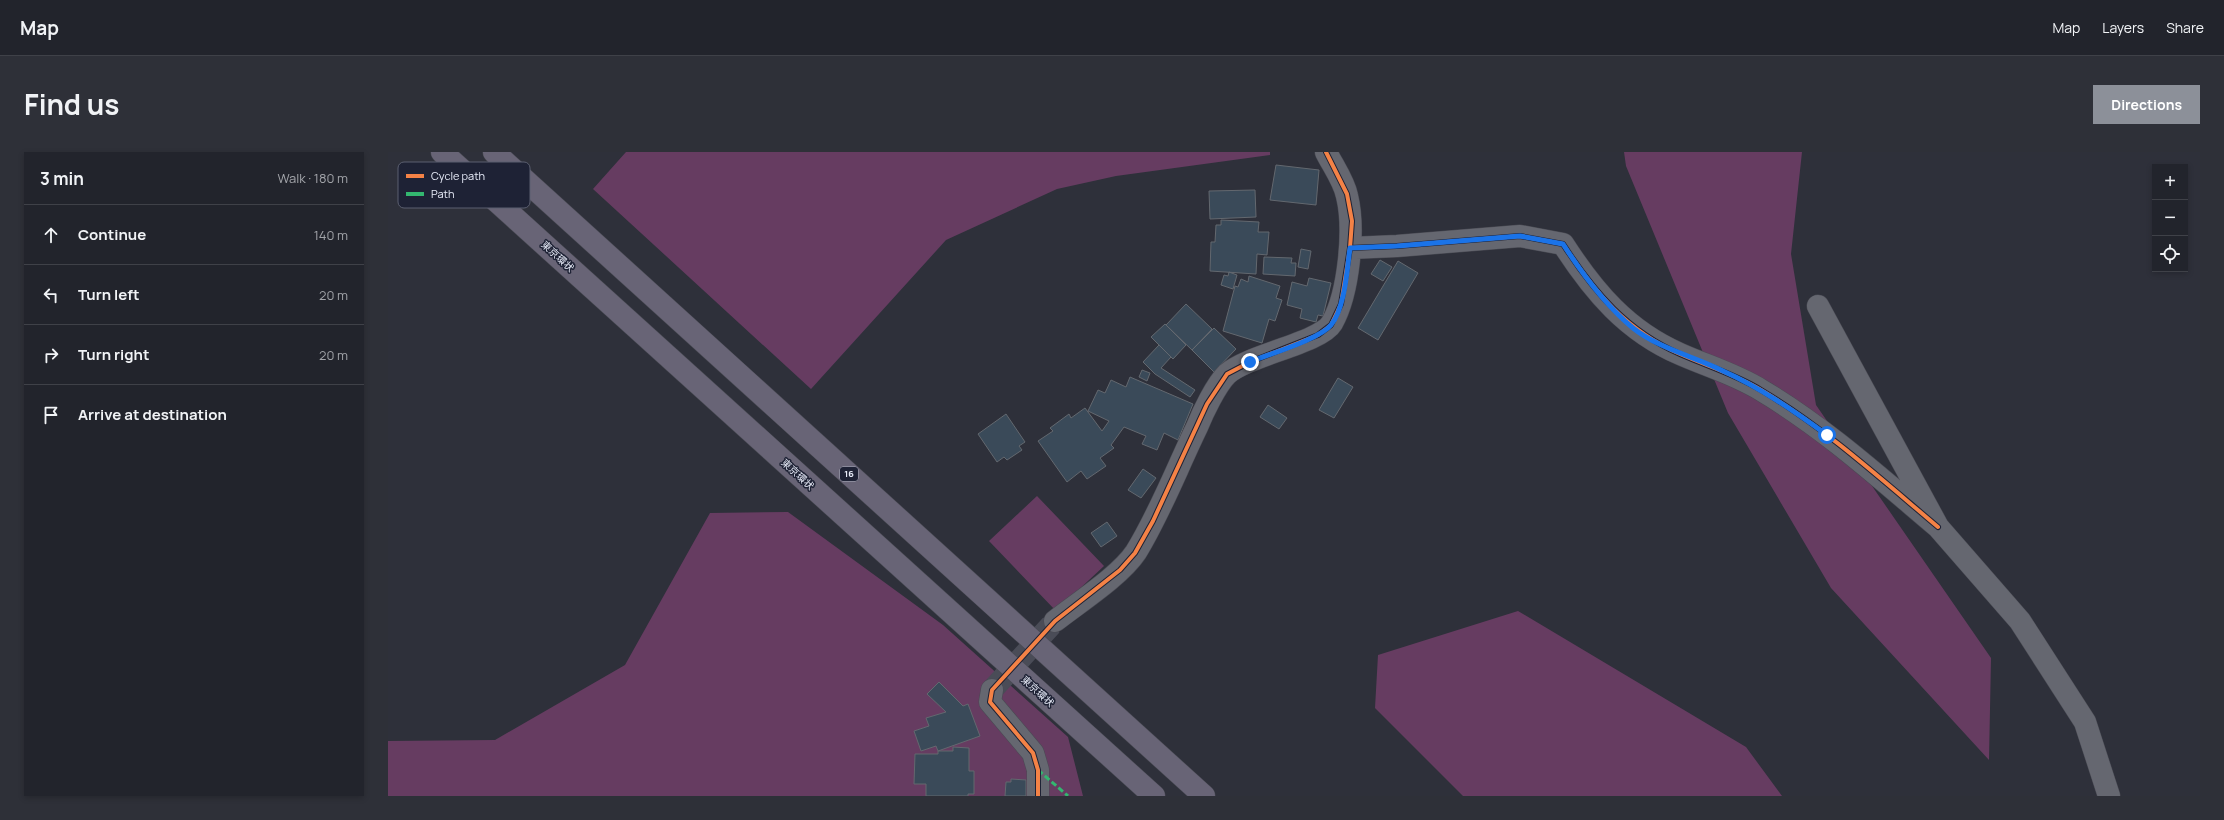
<!DOCTYPE html>
<meta charset="utf-8">
<style>
:root{--surface:#22242c;--page:#2e3038;--text:#f1f3f6;--muted:#a2a4a9;--line:#3f4148;--accent:#8c9099}
body{margin:0;font-family:Manrope,"Noto Sans JP",sans-serif;background:var(--page);color:var(--text)}
.controls{position:absolute;right:12px;top:12px;display:grid;overflow:hidden;border-radius:0px;box-shadow:0 2px 6px #0003}
.controls button{width:36px;height:36px;display:grid;place-items:center;padding:0;border:0;border-bottom:1px solid var(--line);background:var(--surface);color:var(--text);font:20px sans-serif}
.stop{position:absolute;width:12px;height:12px;margin:-9px;border:3px solid #1a73e8;border-radius:50%;background:#fff}
.stop.end{background:#1a73e8;border-color:#fff;box-shadow:0 1px 4px #0008}
.list{margin:0;padding:0;list-style:none}
h2{display:flex;justify-content:space-between;align-items:center;height:52px;margin:0;padding:0 16px;font-size:17px}
h2 small{font-size:13px;font-weight:400;color:var(--muted)}
.list li{display:grid;grid-template-columns:26px 1fr auto;gap:12px;align-items:center;box-sizing:border-box;height:60px;padding:0 16px;border-top:1px solid var(--line)}
.list b{display:block;font-size:15px;white-space:nowrap}
.list em{font-size:13px;font-style:normal;color:var(--muted)}
.icon{flex:none;width:22px;height:22px;fill:none;stroke:currentColor;stroke-width:2;stroke-linecap:round;stroke-linejoin:round}
.map{position:relative;flex:none;width:1812px;height:644px;overflow:hidden;border-radius:0px}
header{display:flex;align-items:center;gap:24px;box-sizing:border-box;height:56px;padding:0 20px;background:var(--surface);border-bottom:1px solid var(--line)}
header strong{font-size:19px}
nav{display:flex;gap:22px;margin-inline-start:auto;font-size:14px}
.intro{display:flex;align-items:center;justify-content:space-between;box-sizing:border-box;height:96px;padding:0 24px}
h1{margin:0;font-size:28px}
.button{padding:10px 18px;border-radius:0px;background:var(--accent);color:#fff;font-size:14px;font-weight:700}
main{display:flex;gap:24px;padding:0 24px}
aside{flex:1;background:var(--surface);border-radius:0px;box-shadow:0 2px 6px #0003}
.map>svg:first-child{display:block}
.green{fill:#663c61}
.building{fill:#3a4a59;stroke:#63686f}
.lines{fill:none;stroke-linecap:round;stroke-linejoin:round}
.minor-tunnel{stroke:#4a4c57;stroke-width:22;stroke-dasharray:22 11;stroke-linecap:butt}
.minor-casing{stroke:#4a4b54;stroke-width:23}
.highway-casing{stroke:#4a4b54;stroke-width:23}
.minor{stroke:#656770;stroke-width:22}
.highway{stroke:#686476;stroke-width:22}
.quiet{stroke:#33b770;stroke-width:3;stroke-dasharray:6 3;stroke-linecap:butt}
.cycleway-casing{stroke:#1e2235;stroke-width:6}
.cycleway{stroke:#f48246;stroke-width:4}
.route{stroke:#1a73e8;stroke-width:5}
.labels{text-anchor:middle;stroke-width:3;stroke-linejoin:round;paint-order:stroke}
.shield{fill:#1e2235;stroke:#abafbe;stroke-width:1}
.shield-label{font-size:9px;font-weight:bold;fill:#e8ecf9}
.street-label{font-size:10px;fill:#e8ecf9;stroke:#1e2235}
.key{fill:#1e2235;stroke:#5b5f70;stroke-width:1}
.key-label{font-size:11px;fill:#e8ecf9}
</style>
<header>
<strong>Map</strong>
<nav><a>Map</a><a>Layers</a><a>Share</a></nav>
</header>
<div class="intro"><h1>Find us</h1><a class="button">Directions</a></div>
<main>
<aside>
<h2>3 min<small>Walk · 180 m</small></h2>
<ul class="list">
<li><svg class="icon" aria-label="ahead" viewBox="0 0 24 24"><path d="M12 20V5M6 11l6-6 6 6"/></svg><div><b>Continue</b></div><em>140 m</em></li>
<li><svg class="icon" aria-label="left" viewBox="0 0 24 24"><path d="M17 20v-9H6M10 6l-5 5 5 5"/></svg><div><b>Turn left</b></div><em>20 m</em></li>
<li><svg class="icon" aria-label="right" viewBox="0 0 24 24"><path d="M7 20v-9h11M14 6l5 5-5 5"/></svg><div><b>Turn right</b></div><em>20 m</em></li>
<li><svg class="icon" aria-label="arrive" viewBox="0 0 24 24"><path d="M6 21V4h12l-3 4 3 4H6"/></svg><div><b>Arrive at destination</b></div></li>
</ul>
</aside>
<div class="map">
<svg width="1812" height="644" viewBox="0 0 1812 644">
<rect width="100%" height="100%" fill="#2e303a"/>
<!-- green -->
<path class="green" d="M238,0H882V3L728,24L669,37L558,88L423,237L205,37Z
M1236,0H1414L1403,102L1428,253L1603,506L1601,608L1443,436L1340,261L1238,14Z
M649,344L716,414L668,459L601,389Z
M400,360L555,473L680,585L695,644H0V589L107,588L237,513L322,361Z
M1130,459L1358,595L1394,644H1075L987,556L990,503Z"/>
<!-- building -->
<path class="building" d="M888,13L931,18L928,53L882,48Z
M867,38L868,65L822,67L821,39Z
M833,68L871,70L870,80H881L879,103L869,102L868,122L822,119L823,90H827L828,73H833Z
M913,97L923,99L920,117L910,115Z
M876,105L904,106L903,111H908L907,124L875,122Z
M992,108L1004,115L995,129L983,122Z
M1010,109L1030,121L990,188L970,176Z
M841,120L849,123L845,137L833,133L836,123L840,124Z
M861,124L892,134L888,146L894,148L887,169L881,167L874,191L835,179L847,134L850,135L853,127L860,130Z
M921,126L943,131L935,164L930,163L928,170L912,166L914,157L899,153L904,130L919,134Z
M798,152L824,177L804,198L778,173Z
M777,172L798,193L785,207L763,185Z
M826,176L848,197L826,220L804,198Z
M771,193L783,205L773,216L807,238L802,245L767,222L755,210Z
M754,218L762,221L759,229L751,225Z
M742,225L805,252L790,288L776,281L769,298L754,292L758,284L736,275L723,293L726,296L712,306L718,314L699,327L693,319L679,330L650,289L665,279L662,276L681,262L683,266L697,256L714,279L721,269L700,259L710,238L717,241L723,228L738,235Z
M950,226L965,235L946,266L931,258Z
M880,253L899,266L891,277L872,265Z
M618,262L637,290L631,294L634,298L619,308L616,305L609,310L590,282Z
M755,317L768,326L753,346L740,338Z
M719,370L729,384L713,395L703,381Z
M551,530L575,554L580,552L592,584L550,599L548,594L533,599L526,579L541,574L538,566L558,560L539,542Z
M565,595L581,596V619H586V642H580V644H538V632H526L527,602H550V599H565Z
M623,627L638,628V644H617L618,630H623Z"/>
<g class="lines">
<!-- minor-tunnel -->
<path class="minor-tunnel" d="M604,538L667,469"/>
<!-- minor casing -->
<g class="minor-casing">
<path id="minor" d="M962,96L1009,94L1132,84L1175,92C1206,140 1239,179 1292,202C1319,214 1347,222 1373,238C1437,276 1493,327 1550,375
M1430,154L1550,375L1632,469L1697,570L1721,644
M667,469C691,450 732,424 748,400C772,361 789,316 809,275C815,260 828,233 839,222C860,203 932,191 944,171C961,141 967,77 959,44C956,29 945,14 938,0
M604,538L602,550L645,601L650,618V644"/>
</g>
<!-- highway casing -->
<g class="highway-casing">
<path id="highway" d="M54,0L766,644
M106,0L816,644"/>
</g>
<!-- minor -->
<use href="#minor" class="minor"/>
<!-- highway -->
<use href="#highway" class="highway"/>
<!-- quiet -->
<path class="quiet" d="M650,618L680,644"/>
<!-- cycleway casing -->
<g class="cycleway-casing">
<path id="cycleway" d="M962,96L1009,94L1132,84L1175,92C1206,140 1239,179 1292,202C1319,214 1347,222 1373,238C1437,276 1493,327 1550,375
M650,644V618L645,601L602,550L604,538L667,469L732,418L747,401L765,369L819,252L839,222L862,210L930,183L943,173L953,152L962,96L964,69L959,42L938,0"/>
</g>
<!-- cycleway -->
<use href="#cycleway" class="cycleway"/>
</g>
<g class="lines">
<!-- route -->
<path class="route" d="M862,210C881,202 932,187 943,173C957,156 959,117 962,96L1009,94L1132,84L1175,92C1195,123 1217,153 1245,176C1270,196 1307,205 1335,219C1373,236 1406,259 1439,283"/>
</g>
<g class="labels">
<!-- shield labels -->
<rect class="shield" x="452" y="315" width="18" height="14" rx="3"/>
<g class="shield-label">
<text x="461" y="325">16</text>
</g>
<!-- street labels -->
<g class="street-label">
<text transform="translate(170 104) rotate(42)" y="4">東京環状</text>
<text transform="translate(410 322) rotate(42)" y="4">東京環状</text>
<text transform="translate(650 539) rotate(42)" y="4">東京環状</text>
</g>
</g>
<!-- legend -->
<rect x="10" y="10" width="132" height="46" rx="6" class="key"/>
<rect x="18" y="22" width="18" height="4" fill="#f48246"/>
<rect x="18" y="40" width="18" height="4" fill="#33b770"/>
<g class="key-label">
<text x="43" y="28">Cycle path</text>
<text x="43" y="46">Path</text>
</g>
</svg>
<div class="controls">
<button>+</button>
<button>−</button>
<button><svg class="icon" aria-label="locate" viewBox="0 0 24 24"><circle cx="12" cy="12" r="6"/><path d="M12 2v4M12 18v4M2 12h4M18 12h4"/></svg></button>
</div>
<div class="stop" style="left:1439px;top:283px"></div>
<div class="stop end" style="left:862px;top:210px"></div>
</div>
</main>
